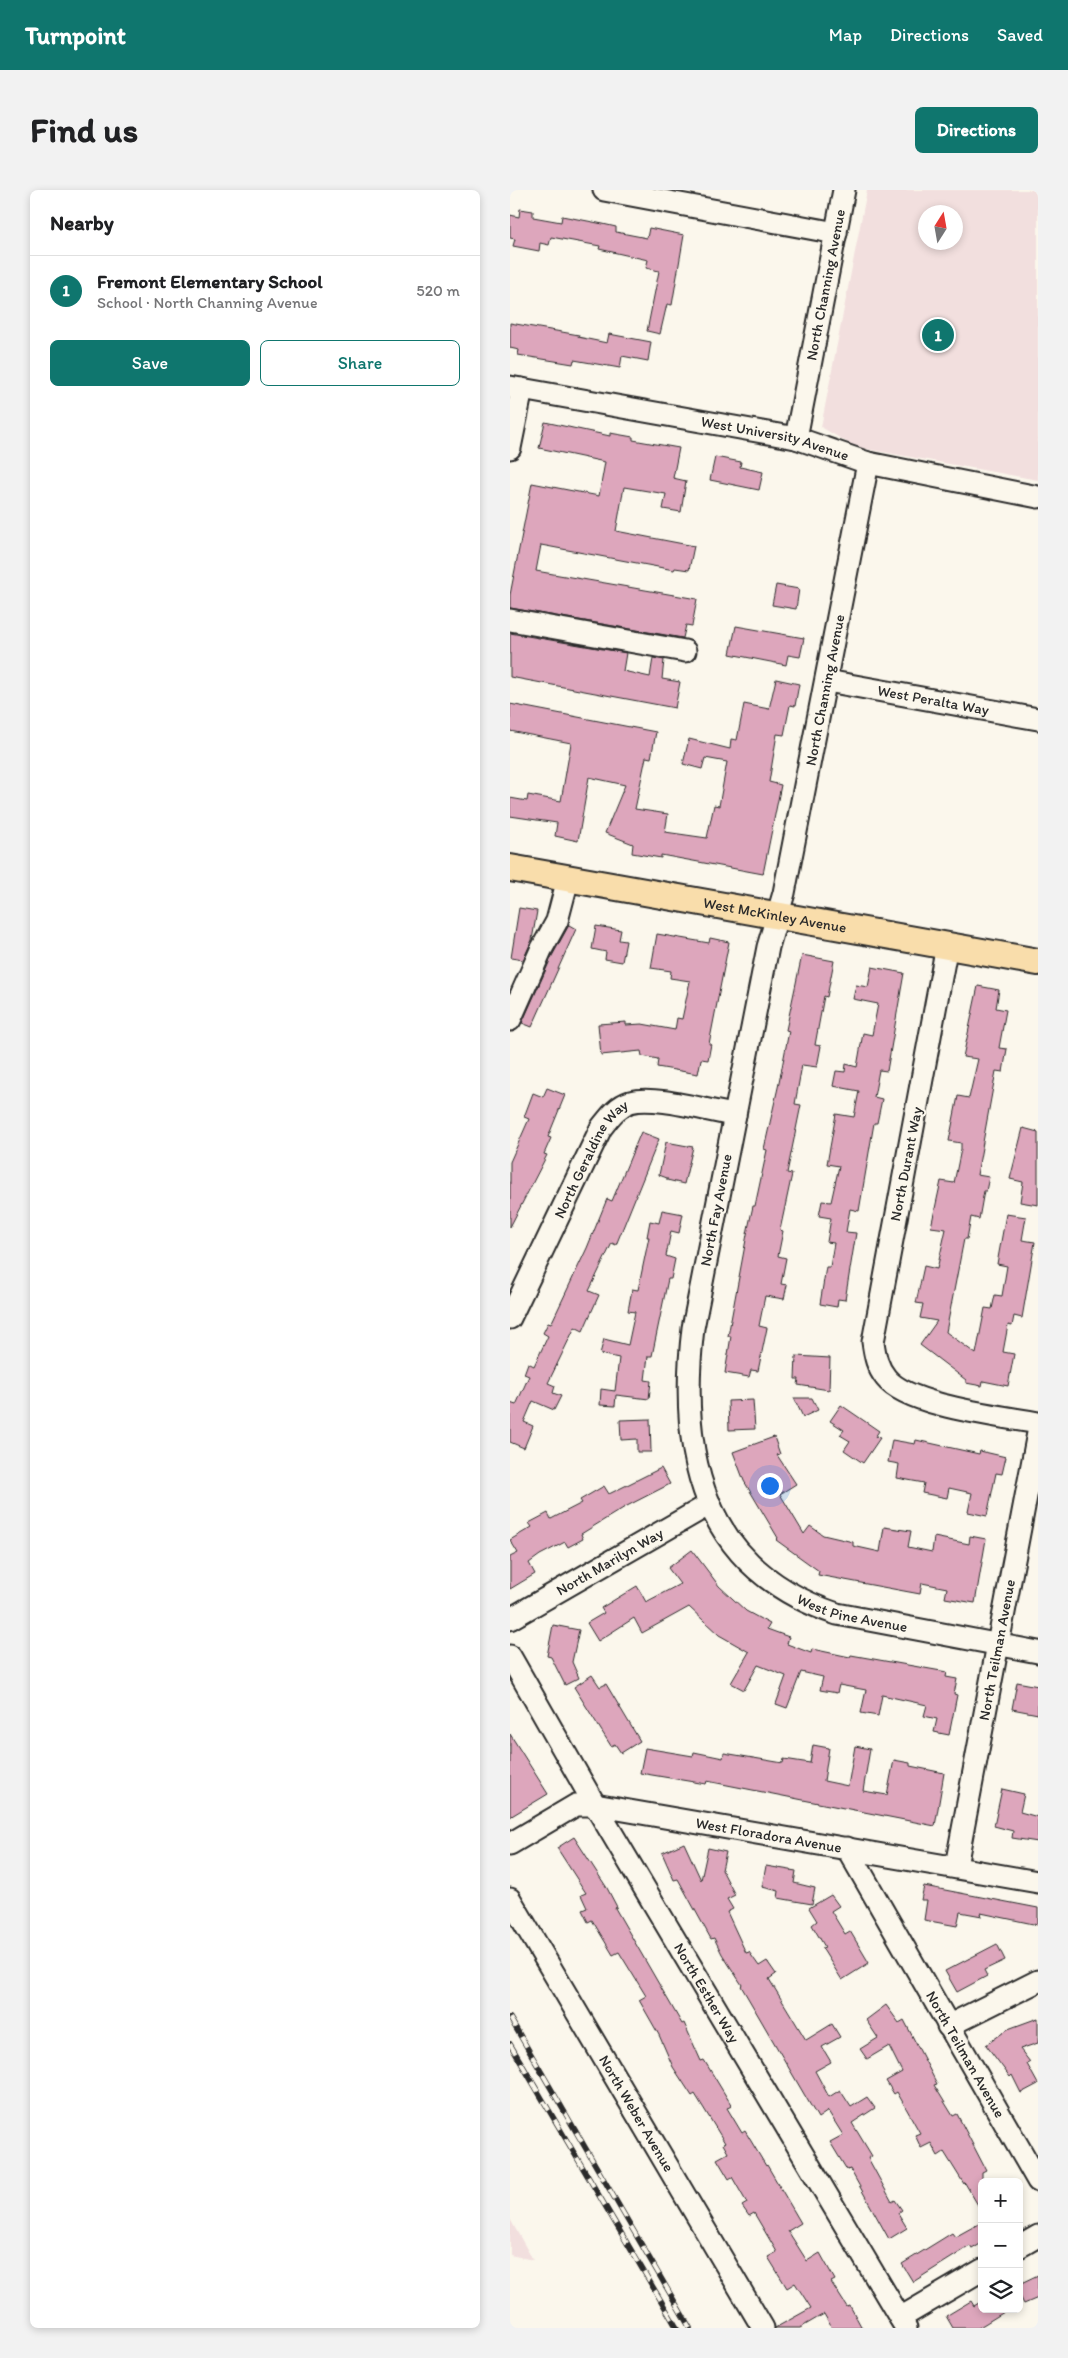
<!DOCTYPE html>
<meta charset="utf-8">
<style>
:root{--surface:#fff;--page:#f2f2f2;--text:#202124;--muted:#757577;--line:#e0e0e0;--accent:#0f766e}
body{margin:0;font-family:Itim,sans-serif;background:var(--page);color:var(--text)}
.controls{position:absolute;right:15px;bottom:15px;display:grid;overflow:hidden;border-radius:8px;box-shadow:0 2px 8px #0003}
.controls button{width:45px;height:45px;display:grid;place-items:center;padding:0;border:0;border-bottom:1px solid var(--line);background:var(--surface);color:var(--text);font:25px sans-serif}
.compass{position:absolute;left:408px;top:15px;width:45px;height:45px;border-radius:50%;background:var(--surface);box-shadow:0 2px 8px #0003;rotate:11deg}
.you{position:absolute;left:259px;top:1295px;width:18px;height:18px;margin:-12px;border:4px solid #fff;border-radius:50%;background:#1a73e8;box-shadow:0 0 0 8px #1a73e833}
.badge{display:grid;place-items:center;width:32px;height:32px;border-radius:50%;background:var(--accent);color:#fff;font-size:16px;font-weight:700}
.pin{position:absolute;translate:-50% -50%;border:2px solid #fff;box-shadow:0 1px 5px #0006}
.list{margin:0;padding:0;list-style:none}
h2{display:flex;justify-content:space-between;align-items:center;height:65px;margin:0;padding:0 20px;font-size:21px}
h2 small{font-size:16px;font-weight:400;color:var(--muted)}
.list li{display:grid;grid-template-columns:32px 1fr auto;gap:15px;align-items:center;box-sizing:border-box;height:70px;padding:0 20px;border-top:1px solid var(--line)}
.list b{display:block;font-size:19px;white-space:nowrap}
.list p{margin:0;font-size:16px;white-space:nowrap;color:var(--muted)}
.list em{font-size:16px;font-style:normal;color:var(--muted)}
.actions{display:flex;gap:10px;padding:15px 20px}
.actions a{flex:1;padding:11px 0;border:1px solid var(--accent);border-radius:8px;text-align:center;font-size:18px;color:var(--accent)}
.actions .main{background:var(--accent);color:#fff}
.icon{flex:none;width:28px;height:28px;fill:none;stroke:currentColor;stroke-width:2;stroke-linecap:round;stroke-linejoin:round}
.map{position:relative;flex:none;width:528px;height:2138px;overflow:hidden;border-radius:8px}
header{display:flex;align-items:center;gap:30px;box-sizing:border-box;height:70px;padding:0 25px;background:var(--accent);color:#fff}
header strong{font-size:24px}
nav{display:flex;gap:28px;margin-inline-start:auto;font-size:18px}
.intro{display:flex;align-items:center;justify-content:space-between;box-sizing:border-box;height:120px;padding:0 30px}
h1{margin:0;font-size:35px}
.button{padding:12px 22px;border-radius:8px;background:var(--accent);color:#fff;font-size:18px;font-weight:700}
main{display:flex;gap:30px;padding:0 30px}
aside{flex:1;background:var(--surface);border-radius:8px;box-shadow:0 2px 8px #0003}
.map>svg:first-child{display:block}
.built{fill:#f2dfde;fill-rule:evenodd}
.building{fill:#dda6bc;stroke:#2b2b2b}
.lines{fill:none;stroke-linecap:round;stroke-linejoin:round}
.minor-casing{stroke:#2b2b2b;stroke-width:25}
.major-casing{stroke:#2b2b2b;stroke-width:30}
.minor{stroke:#fbf7ec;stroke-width:21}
.major{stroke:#f9ddab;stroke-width:26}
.rail-casing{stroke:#2b2b2b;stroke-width:5.5}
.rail{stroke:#fbf7ec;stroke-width:4;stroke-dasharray:11;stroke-linecap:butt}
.labels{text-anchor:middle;stroke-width:4;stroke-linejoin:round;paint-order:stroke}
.street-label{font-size:15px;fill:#2b2b2b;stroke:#fbf7ec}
</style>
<header>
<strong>Turnpoint</strong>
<nav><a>Map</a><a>Directions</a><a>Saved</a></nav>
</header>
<div class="intro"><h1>Find us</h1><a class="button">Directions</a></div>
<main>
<aside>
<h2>Nearby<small></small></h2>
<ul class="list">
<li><span class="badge">1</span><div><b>Fremont Elementary School</b><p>School · North Channing Avenue</p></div><em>520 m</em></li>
</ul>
<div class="actions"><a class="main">Save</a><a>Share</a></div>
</aside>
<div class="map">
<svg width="528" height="2138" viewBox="0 0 528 2138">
<rect width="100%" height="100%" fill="#fbf7ec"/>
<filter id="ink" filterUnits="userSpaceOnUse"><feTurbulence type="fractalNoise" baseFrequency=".02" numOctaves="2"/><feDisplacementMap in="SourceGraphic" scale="10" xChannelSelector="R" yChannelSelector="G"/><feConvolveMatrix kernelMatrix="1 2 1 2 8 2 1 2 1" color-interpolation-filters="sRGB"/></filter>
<g filter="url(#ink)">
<!-- built -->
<path class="built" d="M357,0H528V290L345,257L311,237ZM416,22H446V52H416Z
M0,2029L23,2070L0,2065Z"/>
<!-- building -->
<path class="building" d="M10,19L23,21V27L51,32L52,26L93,34L106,37V42L137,48L139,38L174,45L162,115L157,114L150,144L137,141L149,81L136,78L138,70L89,59L90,56L41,47L39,55L30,53L29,61L3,56L5,49L0,48V25L9,27Z
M0,133L69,145L68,147L97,153L99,144L141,152L138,171L112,166L110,178L64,170L63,174L8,165L9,160L0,158Z
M35,232L100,246V243L123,247V250L169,258L163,288L176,291L171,322L153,319L156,304L114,297L106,341L184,356L179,380L165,378L164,380L31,355L26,381L187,409L182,436L176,435L173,448L0,418V405L22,293L89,306L95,272L29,258Z
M205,267L231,272L230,277L253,282L249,300L200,290Z
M266,395L289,399L286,419L262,415Z
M226,436L294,448L290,467L278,465L276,475L220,464Z
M0,443L116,463L113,481L140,487L143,468L154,470L152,489L170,492L165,518L0,487Z
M266,489L289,494L285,516L280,515L274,545L267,544L259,592L271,595L253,684L151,665V668L122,663L123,654L95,643L115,595L79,587L68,651L45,646L47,633L0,626V608L17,611L18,605L51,611L61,553L0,541V514L146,542L141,568L136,567L125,619L158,624L155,642L197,648L204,615L209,616L217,572L195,568L192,579L173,574L179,549L220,559L221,549L227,550L234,514L259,519Z
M9,718L27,721L22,750L13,770L1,768Z
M59,735L66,739L22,837L12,833L42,766Z
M86,736L111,740L109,750L116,751L112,772L95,769L96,762L82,759Z
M147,744L199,753L200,748L219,752L199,854H201L198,870L191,869L188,884L147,877L148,869L132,866L131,861L91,865L88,834L116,832V835L132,834L165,840L167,828L172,829L180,791L160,788L161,781L141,778Z
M292,765L324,771L317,807L314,806L305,855L311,856L307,877L292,875L285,914L291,915L277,983L282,984L270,1040L273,1041L268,1066L276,1068L271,1094L277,1095L274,1109L255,1106L249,1136L257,1138L248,1181L241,1180L239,1187L215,1183L221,1146H218L238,1039L243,1016H245L257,960L254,959L269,893L279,841L276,840Z
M362,777L394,783L377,881L369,880L364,907L372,909L367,933H364L349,1021L340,1019L336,1042L346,1043L335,1110L328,1109L327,1117L310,1114L316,1077H320L324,1053L317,1052L321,1028L309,1026L312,1011L321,1012L329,976L317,974L326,924L344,927L349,901L323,896L326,881L335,882L336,874L347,877L353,843L362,845L368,814L343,809L346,795L358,797Z
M468,796L489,800L486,818L496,820L489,858L497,859L493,882L486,881L467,985L479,987L476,1001H474L469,1029L461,1027L457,1049H454L436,1142L466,1164L475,1118L482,1119L485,1105L492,1106L497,1076L487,1074L496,1024L516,1027L512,1050L525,1052L512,1128L504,1126L502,1136L498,1135L493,1162L504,1164L498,1196L473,1191L472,1196L456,1193V1190L410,1155L427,1131L410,1128L413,1114L406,1113L414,1076L427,1079L436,1039L421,1037L431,991L444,993L451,959V953L439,951L448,906L459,908L468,869L453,867Z
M37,898L55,905L38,947L41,948L34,964L37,965L0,1037V972L19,929L14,927L23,903L33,907Z
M513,938L528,942V1015L510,1012L513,992L500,989Z
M131,942L149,949L106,1055L102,1053L79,1101L89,1105L73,1141L65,1137L38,1193L45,1196L43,1203L51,1206L44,1220L23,1211L14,1232L23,1236L14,1258L0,1252V1213L6,1215L19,1186L14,1184L18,1173L24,1176L38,1146L33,1143L38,1133L41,1134L77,1058L97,1009L102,1011Z
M156,952L183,957L174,994L157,990V988L149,985Z
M152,1020L173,1024L169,1043L161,1041L156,1066L165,1069L161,1089H158L142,1166H138L135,1190L141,1191L139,1209L106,1205L105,1216L90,1215L91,1199L105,1201L109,1168L90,1164L94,1149L118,1155L125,1122L118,1121L122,1099L128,1100L139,1047H137L140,1031L149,1033Z
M286,1166L320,1168L319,1200L288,1195L289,1189H285Z
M284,1208H302L308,1220L293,1227Z
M243,1210L245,1239L219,1240L218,1211Z
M331,1215L369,1241L365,1247L370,1248L353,1273L334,1260L340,1251L330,1245L334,1240L320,1231Z
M140,1229L141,1262H127V1249L111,1250L110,1230Z
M264,1247L270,1264L267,1265L286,1294L270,1304L294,1344L300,1336L313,1345L343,1352V1356L370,1362L374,1337L401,1341L398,1357L422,1362L424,1347L459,1354L460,1346L476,1349L465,1413L435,1408L437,1398L412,1393L410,1404L308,1385L309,1381L266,1350L268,1348L234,1291L223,1262Z
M382,1250L405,1254L406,1250L469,1264L470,1261L496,1267L492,1284L486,1283L477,1326L458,1322L462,1303L439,1298L437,1308L412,1303L414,1293L387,1288L389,1274L378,1272Z
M151,1278L160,1294L115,1317L71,1344L73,1349L58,1357L55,1352L30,1365L19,1373L25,1384L0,1399V1367L8,1363L0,1350L22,1337L19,1333L38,1323L41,1329L72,1313L70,1310L94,1296L99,1304Z
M182,1360L209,1396L236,1421L260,1434L257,1439L279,1447L277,1454L301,1463L302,1459L340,1467L341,1465L437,1482L436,1487L447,1489L444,1504L447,1505L439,1545L424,1542L427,1529L414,1526L417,1515L372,1505L368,1526L351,1523L356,1500L329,1495L327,1503L310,1500L313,1487L291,1482L277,1518L266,1514L276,1486L248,1475L234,1500L221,1493L239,1462L209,1445L179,1417L132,1443L124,1428L88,1451L77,1433L94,1423L91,1418L127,1396L136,1412L170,1394L158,1378Z
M43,1435L69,1440L62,1472L69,1488L55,1495L41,1467L37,1466Z
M82,1485L90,1497L96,1494L130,1551L111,1563L105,1554L101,1556L64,1497Z
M507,1492L528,1496V1524L502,1519Z
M0,1544L38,1604L0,1627Z
M303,1555L319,1558L314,1591L338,1596L345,1556L360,1559L353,1601L377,1605L384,1570L400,1573V1576L434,1583L425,1636L197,1591L196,1594L130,1583L135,1558L183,1566L184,1562L213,1568L214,1563L273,1573L274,1569L300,1573Z
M492,1599L514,1604L510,1622L528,1627V1652L502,1648L503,1641L484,1636Z
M64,1647L97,1698L107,1717L105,1718L172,1834L174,1833L191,1871L194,1870L222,1916L217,1918L232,1943L235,1941L256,1976L257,1975L291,2033L278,2041L297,2071L310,2063L325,2090L321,2092L337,2117L340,2116L352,2138H322L314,2124L290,2138H265L301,2118L285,2093L277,2098L258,2067L267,2062L244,2023L239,2026L232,2016L237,2013L222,1987L219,1989L207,1969L218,1963L213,1954L215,1953L185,1904L182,1906L163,1877L149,1845L129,1810L136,1806L109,1762L103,1765L82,1730L78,1732L72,1720L77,1718L71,1705L76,1703L47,1658Z
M174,1653L191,1690L198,1658L216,1662L212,1680L225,1705L217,1709L223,1719L217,1722L236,1763L239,1762L249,1776L257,1771L266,1784L259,1789L296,1850L322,1834L330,1847L312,1857L321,1872L305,1881L319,1907L330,1900L341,1917L357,1907L365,1918L342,1933L362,1966L358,1968L382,2012L385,2010L392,2020L388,2023L397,2038L379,2049L340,1979L337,1980L320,1952L333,1945L318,1921L308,1928L231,1796L232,1795L212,1764L204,1748L201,1749L168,1689L164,1690L152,1663Z
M256,1676L286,1681L284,1693L305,1698L302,1714L268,1708L269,1701L252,1697Z
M414,1696L528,1718V1735L471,1723L472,1726L450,1722L447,1736L414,1730L417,1710H411Z
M321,1705L329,1716L321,1721L335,1744L340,1741L359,1773L332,1790L312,1758L315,1757L302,1735L307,1731L299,1718Z
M487,1754L495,1770L474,1780L477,1786L447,1802L435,1781Z
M376,1815L389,1833L394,1830L427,1894L424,1895L443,1926L447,1924L476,1980L472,1982V2022L455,1993L454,1994L434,1962L428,1966L421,1953L411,1958L405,1945L410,1943L387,1902L384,1904L376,1891L392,1882L379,1856L357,1869L350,1859L368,1848L356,1830Z
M528,1828V1853L510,1859L520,1872L517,1874L528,1894L511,1903L502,1885L500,1887L476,1855L498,1839Z
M472,2032V2053L462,2059L460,2056L403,2092L392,2074L442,2043L445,2047Z
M528,2085V2108L514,2114L509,2104V2094Z
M461,2111L464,2116L472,2111V2119H499L468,2138H443L436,2126Z"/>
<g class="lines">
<!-- minor casing -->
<g class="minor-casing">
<g id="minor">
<path d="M94,0L326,43"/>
<path id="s1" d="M0,197L286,248L358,273L528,307"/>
<path id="s2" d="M286,248L334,0"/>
<path d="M0,258L12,199"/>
<path id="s3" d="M358,273L274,703L258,757L183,1138C168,1266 192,1379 327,1424L528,1462"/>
<path d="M0,430L175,461"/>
<path id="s4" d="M317,491L528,529"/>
<path d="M437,755L363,1152C365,1166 367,1177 376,1188C398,1216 491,1226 528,1233"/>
<path d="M0,830L31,760L47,731L58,689"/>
<path id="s5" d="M0,1128L91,938C99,928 107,916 120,912C145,905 197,921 225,925"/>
<path id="s6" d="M0,1429L200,1314"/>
<path id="s7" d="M0,1466L85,1615L396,2138"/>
<path id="s8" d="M0,1654L66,1615H85L528,1692"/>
<path id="s9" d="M337,1658L528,1991"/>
<path id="s10" d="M446,1676L528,1243"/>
<path id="s11" d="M0,1709L253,2138"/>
<path d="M438,1836L528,1791"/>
<path d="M509,2057L528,2046"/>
<path d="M390,2128L472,2080"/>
</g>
</g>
<!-- major casing -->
<g class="major-casing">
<g id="major">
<path id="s12" d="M0,678L528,772"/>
</g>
</g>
<!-- minor -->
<use href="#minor" class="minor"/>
<!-- major -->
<use href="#major" class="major"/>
<!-- rail casing -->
<g class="rail-casing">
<path id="rail" d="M0,1828L180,2138
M0,1854L167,2138"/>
</g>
<!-- rail -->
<use href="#rail" class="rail"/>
</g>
</g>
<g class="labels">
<!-- street labels -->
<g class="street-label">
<text dy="5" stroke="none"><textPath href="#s2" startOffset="156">North Channing Avenue</textPath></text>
<text dy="5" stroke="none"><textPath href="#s1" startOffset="270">West University Avenue</textPath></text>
<text transform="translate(315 500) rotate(-79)" y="5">North Channing Avenue</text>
<text dy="5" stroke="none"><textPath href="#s4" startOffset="108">West Peralta Way</textPath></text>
<text dy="5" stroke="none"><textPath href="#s12" startOffset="269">West McKinley Avenue</textPath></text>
<text dy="5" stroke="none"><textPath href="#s5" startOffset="179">North Geraldine Way</textPath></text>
<text transform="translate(396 974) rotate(-79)" y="5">North Durant Way</text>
<text transform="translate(206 1020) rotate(-79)" y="5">North Fay Avenue</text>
<text dy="5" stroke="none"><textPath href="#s6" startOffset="115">North Marilyn Way</textPath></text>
<text dy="5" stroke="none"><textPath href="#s3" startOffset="1250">West Pine Avenue</textPath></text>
<text dy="5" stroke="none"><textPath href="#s10" startOffset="220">North Teilman Avenue</textPath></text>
<text dy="5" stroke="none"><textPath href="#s8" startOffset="272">West Floradora Avenue</textPath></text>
<text dy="5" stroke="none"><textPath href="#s7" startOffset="390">North Esther Way</textPath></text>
<text dy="5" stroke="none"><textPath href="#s9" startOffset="238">North Teilman Avenue</textPath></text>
<text dy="5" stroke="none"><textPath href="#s11" startOffset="249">North Weber Avenue</textPath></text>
</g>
</g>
</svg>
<div class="controls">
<button>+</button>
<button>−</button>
<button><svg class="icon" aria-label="layers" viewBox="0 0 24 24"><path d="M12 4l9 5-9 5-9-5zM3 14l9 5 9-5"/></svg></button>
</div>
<svg class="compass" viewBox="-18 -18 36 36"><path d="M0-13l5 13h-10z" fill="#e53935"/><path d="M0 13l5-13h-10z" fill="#757577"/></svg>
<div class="you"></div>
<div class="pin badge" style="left:428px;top:145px">1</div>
</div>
</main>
